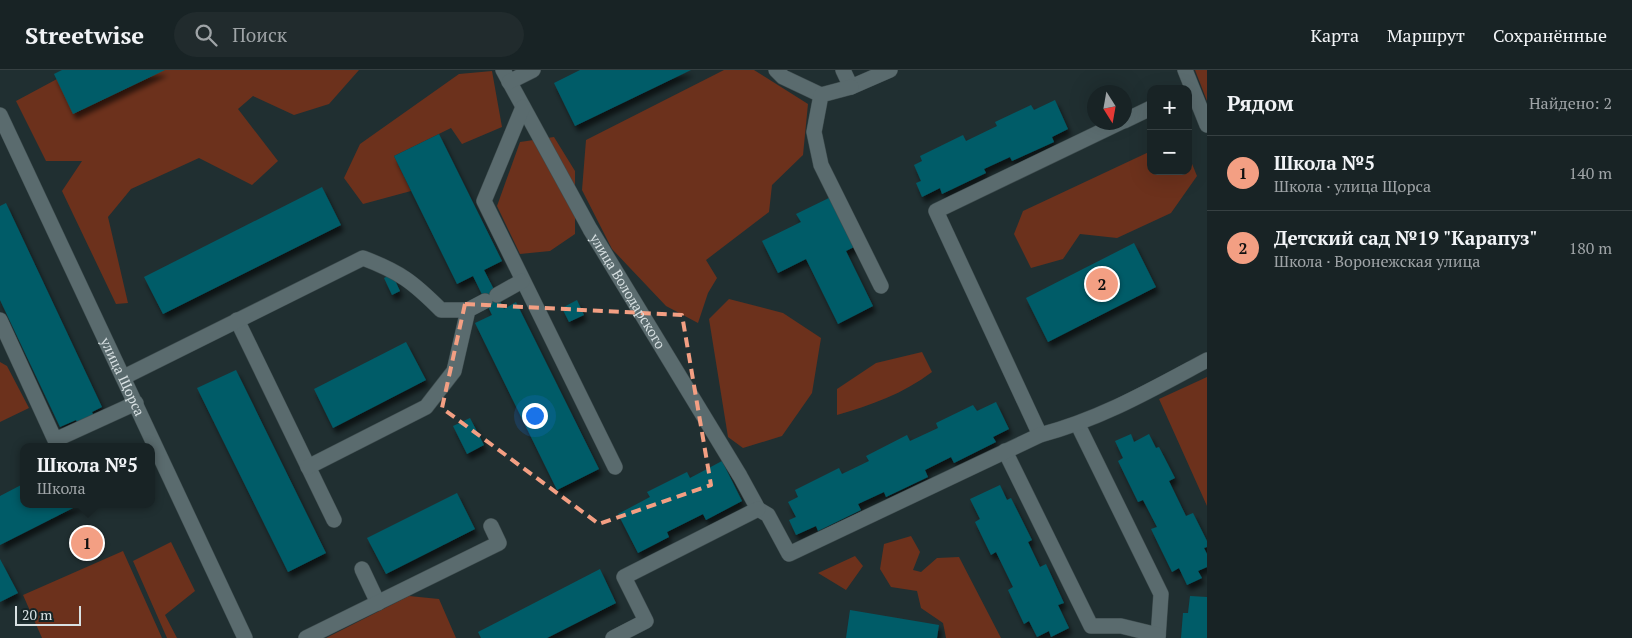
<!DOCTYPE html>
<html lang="ru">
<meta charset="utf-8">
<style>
:root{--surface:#182325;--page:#212b2d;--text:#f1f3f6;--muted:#9fa4a7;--line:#364042;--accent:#f39f83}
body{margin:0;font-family:"PT Serif",serif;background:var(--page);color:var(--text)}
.controls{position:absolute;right:15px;top:15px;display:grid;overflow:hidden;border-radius:10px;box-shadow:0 5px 20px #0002}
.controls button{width:45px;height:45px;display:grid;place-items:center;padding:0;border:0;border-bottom:1px solid var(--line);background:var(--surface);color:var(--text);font:25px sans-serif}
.compass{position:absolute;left:1087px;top:15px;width:45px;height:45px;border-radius:50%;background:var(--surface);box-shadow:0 5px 20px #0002;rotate:169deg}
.scale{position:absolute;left:15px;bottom:12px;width:66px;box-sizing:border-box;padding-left:5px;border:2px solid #d8e1e3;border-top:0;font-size:14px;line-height:18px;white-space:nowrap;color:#d8e1e3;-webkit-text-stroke:4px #162527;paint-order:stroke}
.you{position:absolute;left:534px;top:345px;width:18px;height:18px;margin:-12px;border:4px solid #fff;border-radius:50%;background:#1a73e8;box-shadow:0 0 0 8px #1a73e833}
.badge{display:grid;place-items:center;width:32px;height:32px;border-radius:50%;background:var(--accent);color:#111;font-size:16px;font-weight:700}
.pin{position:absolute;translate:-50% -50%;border:2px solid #fff;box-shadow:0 1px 5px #0006}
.popup{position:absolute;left:20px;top:373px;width:135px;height:65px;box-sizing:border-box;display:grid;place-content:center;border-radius:10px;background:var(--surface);filter:drop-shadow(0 1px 4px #0005);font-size:16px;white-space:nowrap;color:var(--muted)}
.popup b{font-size:19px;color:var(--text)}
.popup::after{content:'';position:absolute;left:50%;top:100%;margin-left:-10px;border:10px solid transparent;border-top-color:var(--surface)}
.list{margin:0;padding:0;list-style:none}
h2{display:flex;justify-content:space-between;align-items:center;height:65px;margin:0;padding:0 20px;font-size:21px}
h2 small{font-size:16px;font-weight:400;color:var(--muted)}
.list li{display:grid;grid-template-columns:32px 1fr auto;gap:15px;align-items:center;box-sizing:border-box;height:75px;padding:0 20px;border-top:1px solid var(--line)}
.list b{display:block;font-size:19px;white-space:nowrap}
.list p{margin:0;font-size:16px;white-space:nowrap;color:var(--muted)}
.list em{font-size:16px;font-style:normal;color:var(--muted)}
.icon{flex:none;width:28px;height:28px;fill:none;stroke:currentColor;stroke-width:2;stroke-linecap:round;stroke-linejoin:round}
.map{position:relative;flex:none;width:1207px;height:568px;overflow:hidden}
header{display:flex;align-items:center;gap:30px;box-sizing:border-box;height:70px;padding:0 25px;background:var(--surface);border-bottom:1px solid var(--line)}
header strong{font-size:24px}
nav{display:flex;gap:28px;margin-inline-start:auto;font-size:18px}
.search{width:350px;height:45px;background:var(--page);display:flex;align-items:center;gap:12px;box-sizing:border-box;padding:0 18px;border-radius:28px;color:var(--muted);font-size:19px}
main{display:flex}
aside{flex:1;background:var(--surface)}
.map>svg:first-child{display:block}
.green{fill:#6c311c}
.building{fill:#045c68;filter:url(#shadow)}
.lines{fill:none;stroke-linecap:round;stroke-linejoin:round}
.minor-casing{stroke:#3e4c4e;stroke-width:16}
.minor{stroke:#5a6b6e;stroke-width:15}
.marked{fill:none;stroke:#f39f83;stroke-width:4;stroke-dasharray:10 6;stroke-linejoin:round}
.labels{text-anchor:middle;stroke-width:4;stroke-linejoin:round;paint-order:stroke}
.street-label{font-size:14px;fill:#d8e1e3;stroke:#162527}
</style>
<header>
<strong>Streetwise</strong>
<div class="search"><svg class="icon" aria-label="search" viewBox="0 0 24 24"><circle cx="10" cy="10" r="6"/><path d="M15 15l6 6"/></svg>Поиск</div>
<nav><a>Карта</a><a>Маршрут</a><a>Сохранённые</a></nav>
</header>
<main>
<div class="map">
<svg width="1207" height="568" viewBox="0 0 1207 568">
<defs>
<filter id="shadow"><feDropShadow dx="3" dy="5.5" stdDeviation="2.5" flood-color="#0009"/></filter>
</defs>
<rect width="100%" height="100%" fill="#202f31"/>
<!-- green -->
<path class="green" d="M165,0H359L329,34L294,45L253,26L238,39L278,91L252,115L199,88L131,119L108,147L128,233L116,234L62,121L82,91H46L16,31L57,9Z
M724,0H754L808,34L803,85L772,115L769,142L706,190L717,208L708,223L698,253L666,236L612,179L582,120L586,70Z
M1195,0H1207V31Z
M492,1L502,57L462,74L451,58L394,86L411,121L363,134L344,108L360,74L459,4Z
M554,67L575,101V164L550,181L520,184L497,136L520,72Z
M1151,81V101H1188V84L1197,106L1171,143L1117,168L1080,164L1063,189L1031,198L1014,164L1023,141Z
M729,229L783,243L821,268L812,323L782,366L743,378L728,367L709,249Z
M922,282L932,302C903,324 871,335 837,345V319L876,293Z
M0,292L7,296L29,338L0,352Z
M1207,307V436L1159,329Z
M911,466L920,482L913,500L921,502L937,488L959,487L1001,568H946L943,553L921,538L917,521L891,517L880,499L884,474Z
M171,472L195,521L165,545L177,568H167L133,491Z
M123,481L162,568H42L23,525Z
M855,486L863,496L846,520L818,503Z
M409,526L439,529L456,568H326Z"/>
<!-- building -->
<path class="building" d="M62,0H165L73,44L54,4Z
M580,0H691L575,56L554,13Z
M1055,30L1068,59L1052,67L1054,72L1012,91L1010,87L984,99L986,103L942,124L940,118L922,127L916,113L921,111L914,95L922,91L920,86L963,65L966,71L997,56L995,52L1031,35L1034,40Z
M439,64L502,191L484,200L504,239L516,232L599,399L557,420L475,253L492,245L473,206L457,214L394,86Z
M322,117L341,155L163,244L144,207Z
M833,126L858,175L846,181L873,236L838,254L806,189L778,203L762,171L801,152L796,144Z
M6,133L102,337L92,342L94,346L78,354L76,350L60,357L0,230V136Z
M1134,173L1156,217L1048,272L1026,228Z
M392,204L400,221L392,225L384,208Z
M577,230L584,245L569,252L562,238Z
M406,272L426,310L333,358L314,319Z
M236,300L326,483L288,502L197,318Z
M996,332L1009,359L993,367L996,372L954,393L951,387L925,400L928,407L886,427L884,422L858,434L861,440L818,461L816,456L796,465L789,450L796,447L788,432L798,427L795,420L839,398L842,404L869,391L866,386L907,365L910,371L938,358L936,353L973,335L977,341Z
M470,348L484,375L467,384L453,356Z
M1131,364L1134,372L1149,364L1156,378L1159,377L1175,408L1169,411L1186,446L1193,443L1207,471V477L1204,478L1207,484V497L1198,501L1202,508L1187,515L1179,498L1172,502L1151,459L1157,457L1143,430L1138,432L1118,391L1123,388L1115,371Z
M722,391L742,431L706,450L703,444L667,462L669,467L638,483L618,444L650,427L647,422L687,402L690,408Z
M23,414V434H81L0,475V426Z
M1000,415L1007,430L1011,428L1032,470L1028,472L1040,497L1046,494L1064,533L1058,535L1069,558L1051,567L1049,561L1037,567L1029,551L1024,554L1008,520L1013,517L996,482L991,485L975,452L980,449L970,429Z
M457,423L475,459L386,504L367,468Z
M0,489L18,523L0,532Z
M600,499L616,533L547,568H481L478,562Z
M1190,526L1207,527V568H1181L1183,543H1188Z
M850,540L939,555L937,568H846Z"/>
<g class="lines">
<!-- minor casing -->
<g class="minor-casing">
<g id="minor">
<path id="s1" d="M503,0L590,159L740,406L758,439"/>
<path d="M776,0L783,7L821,25"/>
<path d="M843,0L851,17L890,0"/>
<path d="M1185,0L1207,55"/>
<path d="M509,12L533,0"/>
<path d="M851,17L821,25L814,62L821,95L881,216"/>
<path d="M523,37L484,131L615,397"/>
<path id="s2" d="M0,45L245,568"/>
<path d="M1124,51L1151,38"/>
<path d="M497,225L522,211"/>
<path d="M0,250L55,370L136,333"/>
<path d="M237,250L334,450"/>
<path d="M124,307L363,188C400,202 413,212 441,240H468"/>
<path d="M1078,355L1161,524L1158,568"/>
<path d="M1040,365L936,141L1121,52"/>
<path d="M1005,381L1091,556H1121L1158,565"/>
<path d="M308,397L426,337L454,301L468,240L485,231"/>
<path d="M758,439L768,445L789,484L1040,365C1101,349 1151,320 1207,290"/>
<path d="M362,499L378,533"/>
<path d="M306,568L499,473L491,456"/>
<path d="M613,568L646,551L624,507L758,439"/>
</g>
</g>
<!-- minor -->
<use href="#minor" class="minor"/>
</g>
<!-- marked area -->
<path class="marked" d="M465,234L682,245L711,415L599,454L442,338Z"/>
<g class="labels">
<!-- street labels -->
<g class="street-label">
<text dy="5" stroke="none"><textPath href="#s1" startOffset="254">улица Володарского</textPath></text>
<text dy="5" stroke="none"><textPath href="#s2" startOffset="289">улица Щорса</textPath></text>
</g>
</g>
</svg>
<div class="controls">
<button>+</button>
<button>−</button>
</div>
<svg class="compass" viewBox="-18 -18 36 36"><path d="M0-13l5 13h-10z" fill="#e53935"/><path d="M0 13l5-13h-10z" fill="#9fa4a7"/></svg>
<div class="scale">20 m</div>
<div class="you"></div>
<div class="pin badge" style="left:87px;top:473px">1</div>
<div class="popup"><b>Школа №5</b>Школа</div>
<div class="pin badge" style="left:1102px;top:214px">2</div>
</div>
<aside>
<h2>Рядом<small>Найдено: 2</small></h2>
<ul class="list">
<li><span class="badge">1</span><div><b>Школа №5</b><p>Школа · улица Щорса</p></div><em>140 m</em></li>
<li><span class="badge">2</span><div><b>Детский сад №19 &quot;Карапуз&quot;</b><p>Школа · Воронежская улица</p></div><em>180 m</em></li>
</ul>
</aside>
</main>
